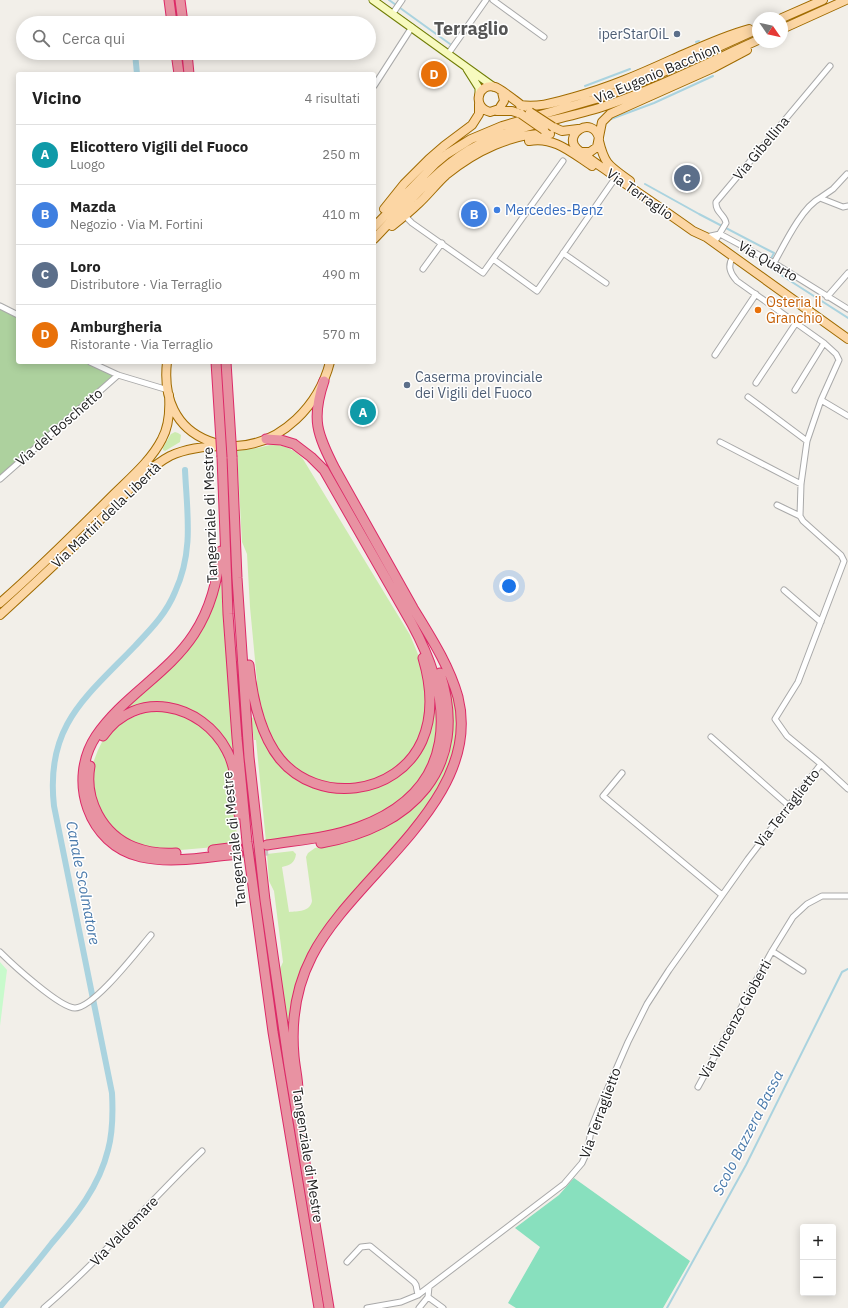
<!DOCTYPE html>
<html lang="it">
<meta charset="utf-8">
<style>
:root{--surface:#fff;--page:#f2f2f2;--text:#222;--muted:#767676;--line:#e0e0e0;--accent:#2563eb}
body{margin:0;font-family:"IBM Plex Sans",sans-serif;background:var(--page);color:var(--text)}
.controls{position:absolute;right:12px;bottom:12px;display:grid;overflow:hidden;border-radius:4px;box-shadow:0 2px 10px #0003}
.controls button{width:36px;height:36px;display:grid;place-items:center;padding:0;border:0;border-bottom:1px solid var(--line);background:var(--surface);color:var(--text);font:20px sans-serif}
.compass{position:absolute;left:752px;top:12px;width:36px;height:36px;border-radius:50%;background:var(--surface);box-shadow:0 2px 10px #0003;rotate:124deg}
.you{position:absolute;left:509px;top:586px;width:14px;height:14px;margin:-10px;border:3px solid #fff;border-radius:50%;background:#1a73e8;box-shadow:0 0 0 6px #1a73e833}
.badge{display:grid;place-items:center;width:26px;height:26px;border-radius:50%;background:var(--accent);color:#fff;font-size:13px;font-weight:700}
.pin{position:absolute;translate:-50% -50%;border:2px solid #fff;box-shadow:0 1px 4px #0006}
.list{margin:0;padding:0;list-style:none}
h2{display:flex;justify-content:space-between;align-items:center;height:52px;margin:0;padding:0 16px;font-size:17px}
h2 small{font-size:13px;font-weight:400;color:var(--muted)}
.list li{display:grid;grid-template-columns:26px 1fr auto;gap:12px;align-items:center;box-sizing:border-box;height:60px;padding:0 16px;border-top:1px solid var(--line)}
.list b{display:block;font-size:15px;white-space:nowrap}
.list p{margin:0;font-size:13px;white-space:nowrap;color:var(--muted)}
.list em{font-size:13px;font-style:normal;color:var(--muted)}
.icon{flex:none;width:22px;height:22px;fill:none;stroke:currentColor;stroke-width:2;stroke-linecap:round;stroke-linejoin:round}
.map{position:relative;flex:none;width:848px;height:1308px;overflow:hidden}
.search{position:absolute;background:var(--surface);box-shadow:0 2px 10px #0003;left:16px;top:16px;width:360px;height:44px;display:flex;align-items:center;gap:10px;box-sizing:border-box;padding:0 14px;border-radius:22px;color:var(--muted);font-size:15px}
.panel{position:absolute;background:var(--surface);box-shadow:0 2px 10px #0003;left:16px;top:72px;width:360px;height:292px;border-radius:4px}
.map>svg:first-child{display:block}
.grass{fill:#cdebb0}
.forest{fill:#add19e}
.park{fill:#c8facc}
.pitch{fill:#88e0be}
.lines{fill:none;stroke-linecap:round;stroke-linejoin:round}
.stream{stroke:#aad3df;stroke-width:2}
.canal{stroke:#aad3df;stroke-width:6}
.motorway-tunnel{stroke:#c8c6c1;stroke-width:9;stroke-dasharray:9 4.5;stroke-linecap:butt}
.minor-casing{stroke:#a9a9a9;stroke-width:7}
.secondary-casing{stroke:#707d05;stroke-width:9}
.primary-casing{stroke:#a06b00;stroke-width:10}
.motorway-casing{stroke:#dc2a67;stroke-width:11}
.minor{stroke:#fff;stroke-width:5}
.secondary{stroke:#f7fabf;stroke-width:7}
.primary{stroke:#fcd6a4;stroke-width:8}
.motorway{stroke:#e892a2;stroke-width:9}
.primary-bridge-casing{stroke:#a06b00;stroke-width:10;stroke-linecap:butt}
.motorway-bridge-casing{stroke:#dc2a67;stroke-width:11;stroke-linecap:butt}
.primary-bridge{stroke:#fcd6a4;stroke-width:8}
.motorway-bridge{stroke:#e892a2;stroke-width:9}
.service-dot{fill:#5c6f8a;stroke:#fff;stroke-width:1.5}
.shop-dot{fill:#3f7fe0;stroke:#fff;stroke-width:1.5}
.food-dot{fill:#e8710a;stroke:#fff;stroke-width:1.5}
.labels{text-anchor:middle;stroke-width:3;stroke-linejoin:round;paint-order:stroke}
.service-label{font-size:14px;fill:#4e5e75;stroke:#fff;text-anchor:end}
.street-label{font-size:14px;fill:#222;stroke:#fff}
.shop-label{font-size:14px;fill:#366cbe;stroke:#fff;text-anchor:start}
.food-label{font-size:14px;fill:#c56008;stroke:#fff;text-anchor:start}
.water-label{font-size:15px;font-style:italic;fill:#4a7aab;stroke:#fff}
.district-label{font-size:18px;font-weight:bold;fill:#555;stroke:#fff}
</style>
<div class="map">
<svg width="848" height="1308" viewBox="0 0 848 1308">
<rect width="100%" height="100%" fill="#f2efe9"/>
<!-- grass -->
<path class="grass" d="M175,432L178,433L181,435L180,442L165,451L163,450V448L171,434Z
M274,444C286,446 295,450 303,459L410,635L420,659L427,692L424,731L408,759L372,784H322L290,767L267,732L254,684L257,681L250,607L247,554L242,542L237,451L258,448Z
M219,583L221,584L233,748L228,749C215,727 198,711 172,706C103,695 59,776 102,829C109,837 116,844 125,848C146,858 169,857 191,856C163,862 126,857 106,835C93,821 84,802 84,783C84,722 154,686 189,644C204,625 211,606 218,584Z
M449,690L452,691L455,704L457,731L451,762L430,805L324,933L290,1020H287L279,971L283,962L274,891L269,881L267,854L293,851L296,854C295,863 290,865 282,867L289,912C298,911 310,912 312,901L306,857L308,853L315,848L351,840L382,828L429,789L447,692Z
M435,699C437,716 438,732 434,748C425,791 379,821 339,830C316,836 290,838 266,842L256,740H254L251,718L255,717L264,739L310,786L333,792H356L368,790L384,784L404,770L431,713Z
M162,711L176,713L202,725L221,747L229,765L238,845L169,851L141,848L111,831L93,797V763L98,750L103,740L116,727L124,721L144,713Z"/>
<!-- forest -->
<path class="forest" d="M0,309L18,318V362H85L114,376L0,476Z"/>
<!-- park -->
<path class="park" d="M0,962L7,970L0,1026Z"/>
<!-- pitch -->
<path class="pitch" d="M574,1178L690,1261L663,1308H516L508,1303L540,1247L515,1228L559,1195Z"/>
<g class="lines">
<!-- stream -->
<path class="stream" d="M389,0L450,44
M696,42L699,41
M585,86L630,69
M611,119L654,103L713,76
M645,184L699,214L774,253L767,266L848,318
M667,1308L746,1165L842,972L848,969"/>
<!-- canal -->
<path class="canal" d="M135,53L137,74
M0,1307C17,1286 35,1265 52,1243C76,1215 99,1187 108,1150C113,1132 113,1112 112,1093L54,806C45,726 85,698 135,646C151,629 166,614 175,592C194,551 187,513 185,470"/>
<!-- motorway-tunnel -->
<path class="motorway-tunnel" d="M238,854L268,851"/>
<!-- minor casing -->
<g class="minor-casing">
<path id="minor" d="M493,0L544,37
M393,13L402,0
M448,54L486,0
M374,86L412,27
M563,161L493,259L537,291L616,177
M820,198L833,189L847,174
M405,216L412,223L483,273L493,259
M706,237L720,234L774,263L848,309
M714,243L726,223C725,215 715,212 716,202L830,66
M563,253L606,283
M774,263C784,245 802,207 820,198L843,207L848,206
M423,269L442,243
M827,297L848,273
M0,306L18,315
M715,355L756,294
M90,362L118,375L168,390
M756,383L796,323
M795,390L824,343
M748,397L807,441
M821,400L848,416
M720,442L801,484
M0,479L118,375
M777,505L800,516
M784,590L821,622
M711,737L789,806
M821,764L848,789
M622,773L603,796L722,895
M772,951L803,971
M0,952C12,964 60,1008 75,1008C94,1008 138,950 151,935
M698,1087L772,951L793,917L807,904L822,896H848
M347,1262L361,1247L370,1246L414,1282L416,1285L418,1295
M428,1297L443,1308
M44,1308C100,1260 148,1203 202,1151
M367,1308L401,1302L418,1295L564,1184L582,1163L587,1152L592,1126L600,1106L628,1042L647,1004L669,970L748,859L821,764L787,736L775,719L798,682L844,561L841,555L803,521L800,516L801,484L807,441L821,400L839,360L836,354L824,343L737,281C730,273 727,266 733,257
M419,1308L428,1297L429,1287"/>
</g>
<!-- secondary casing -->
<g class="secondary-casing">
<path id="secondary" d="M373,0L494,87
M467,69L479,88V96"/>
</g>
<!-- primary casing -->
<g class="primary-casing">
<path id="primary" d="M782,18L823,0
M782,29L846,0
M502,92L504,101L499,109L490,112C471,107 478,82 495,87C500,88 518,103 524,107
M520,105C539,108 556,102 574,97C608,88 640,74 673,59C698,48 723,36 749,29
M497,111H512L521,114
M553,127L562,131L578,129
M599,138C592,114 562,135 577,149C587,158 599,165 610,173C637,192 665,211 693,231L706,237L848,339
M529,141C554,136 572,153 592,166
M599,141C605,166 610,166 630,181
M581,152H590L597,147L602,122L610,114L713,68L747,50
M384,209L404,184L429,159L444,146L472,125L479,114V104
M392,226C401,219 410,212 418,204C428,195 436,184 446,175C474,152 513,132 550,134
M374,227L435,164L447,154L471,139L502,126L596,99L628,88L758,29
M374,239C403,209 434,171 469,150C509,126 558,121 602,107C655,89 707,63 758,40
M167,362C163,397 175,428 209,441C217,444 227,447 236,446C282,444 319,405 330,362
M0,603C39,569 75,533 112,496C129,479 151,461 162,439C169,426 170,410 169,395
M0,615C34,584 68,553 100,520C120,500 145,469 170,456C187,448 208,446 226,446"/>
</g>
<!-- motorway casing -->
<g class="motorway-casing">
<path id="motorway" d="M169,0L172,23
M180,0L183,23
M176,53L179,74
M187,53L189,74
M266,439L281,440L294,444L311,457L324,470L412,624C456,705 459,790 359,827C330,838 298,840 267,845
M222,457L228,614L237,738L247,842L273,1032L319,1308
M232,457L237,578L245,698L249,757L265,900L289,1066L329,1308
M221,551C217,581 211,608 194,634C168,674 123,696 96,736C67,780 88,845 141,857C172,864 206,857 238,854
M249,665C252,695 260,734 280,759C318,805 397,796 422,741C434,714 431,685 423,658
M103,736C136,688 202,703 227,751C237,769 236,793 239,814
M90,766C84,799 102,834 134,847C147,852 162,854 176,853
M321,843C411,828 471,768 440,673
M213,850L237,847
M298,1091C298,1079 295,1068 294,1056C291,1022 296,987 312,956C353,875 484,800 458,697C449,665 430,636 413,608C387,562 361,515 335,469C317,434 311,419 324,381"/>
</g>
<!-- minor -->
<use href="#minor" class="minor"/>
<!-- secondary -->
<use href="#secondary" class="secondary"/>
<!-- primary -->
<use href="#primary" class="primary"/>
<!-- motorway -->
<use href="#motorway" class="motorway"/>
<!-- primary-bridge casing -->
<g class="primary-bridge-casing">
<path id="primary-bridge" d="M530,112L553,127
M521,114L544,130"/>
</g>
<!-- motorway-bridge casing -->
<g class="motorway-bridge-casing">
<path id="motorway-bridge" d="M216,362L222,457
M226,362L232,457"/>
</g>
<!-- primary-bridge -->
<use href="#primary-bridge" class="primary-bridge"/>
<!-- motorway-bridge -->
<use href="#motorway-bridge" class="motorway-bridge"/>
</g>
<!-- markers -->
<g class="service-dot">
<circle cx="677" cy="34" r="4"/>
<circle cx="407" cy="385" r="4"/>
</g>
<circle class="shop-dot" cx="497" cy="210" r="4"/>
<circle class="food-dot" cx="758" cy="310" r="4"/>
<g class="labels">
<!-- service labels -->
<g class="service-label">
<text x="669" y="39">iperStarOiL</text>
<text x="415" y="382" text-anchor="start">Caserma provinciale<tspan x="415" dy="16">dei Vigili del Fuoco</tspan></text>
</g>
<!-- street labels -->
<g class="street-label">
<text transform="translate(657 73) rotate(-23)" y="5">Via Eugenio Bacchion</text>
<text transform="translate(761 148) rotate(-50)" y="5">Via Gibellina</text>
<text transform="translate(640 194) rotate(35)" y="5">Via Terraglio</text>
<text transform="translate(768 261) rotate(30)" y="5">Via Quarto</text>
<text transform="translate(59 427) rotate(-41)" y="5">Via del Boschetto</text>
<text transform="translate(106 515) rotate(-44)" y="5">Via Martiri della Libertà</text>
<text transform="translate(210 515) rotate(-92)" y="5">Tangenziale di Mestre</text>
<text transform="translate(787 808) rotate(-52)" y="5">Via Terraglietto</text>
<text transform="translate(234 839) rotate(-96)" y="5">Tangenziale di Mestre</text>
<text transform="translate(735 1019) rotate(-61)" y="5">Via Vincenzo Gioberti</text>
<text transform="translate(600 1113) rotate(-70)" y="5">Via Terraglietto</text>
<text transform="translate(308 1155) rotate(81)" y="5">Tangenziale di Mestre</text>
<text transform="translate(124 1231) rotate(-46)" y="5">Via Valdemare</text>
</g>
<!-- shop labels -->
<g class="shop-label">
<text x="505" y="215">Mercedes-Benz</text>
</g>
<!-- food labels -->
<g class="food-label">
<text x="766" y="307">Osteria il<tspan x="766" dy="16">Granchio</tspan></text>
</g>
<!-- water labels -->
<g class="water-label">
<text transform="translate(83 883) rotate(79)" y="5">Canale Scolmatore</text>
<text transform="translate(748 1133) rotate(-63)" y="5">Scolo Bazzera Bassa</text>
</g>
<!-- district labels -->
<g class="district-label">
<text x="471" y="35">Terraglio</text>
</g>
</g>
</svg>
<div class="controls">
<button>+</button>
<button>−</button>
</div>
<svg class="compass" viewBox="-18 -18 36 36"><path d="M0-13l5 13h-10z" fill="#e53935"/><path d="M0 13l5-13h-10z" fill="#767676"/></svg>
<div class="you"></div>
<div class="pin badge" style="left:363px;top:412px;background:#0f9aa8">A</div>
<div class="pin badge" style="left:474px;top:214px;background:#3f7fe0">B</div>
<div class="pin badge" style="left:687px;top:178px;background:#5c6f8a">C</div>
<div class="pin badge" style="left:434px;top:74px;background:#e8710a">D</div>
<div class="search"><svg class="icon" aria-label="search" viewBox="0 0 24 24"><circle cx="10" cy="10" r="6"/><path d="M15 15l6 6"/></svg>Cerca qui</div>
<section class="panel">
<h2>Vicino<small>4 risultati</small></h2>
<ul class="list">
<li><span class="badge" style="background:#0f9aa8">A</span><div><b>Elicottero Vigili del Fuoco</b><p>Luogo</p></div><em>250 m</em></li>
<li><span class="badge" style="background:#3f7fe0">B</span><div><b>Mazda</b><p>Negozio · Via M. Fortini</p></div><em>410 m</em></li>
<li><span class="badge" style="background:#5c6f8a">C</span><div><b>Loro</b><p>Distributore · Via Terraglio</p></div><em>490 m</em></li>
<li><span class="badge" style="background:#e8710a">D</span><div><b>Amburgheria</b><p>Ristorante · Via Terraglio</p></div><em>570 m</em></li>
</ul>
</section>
</div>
